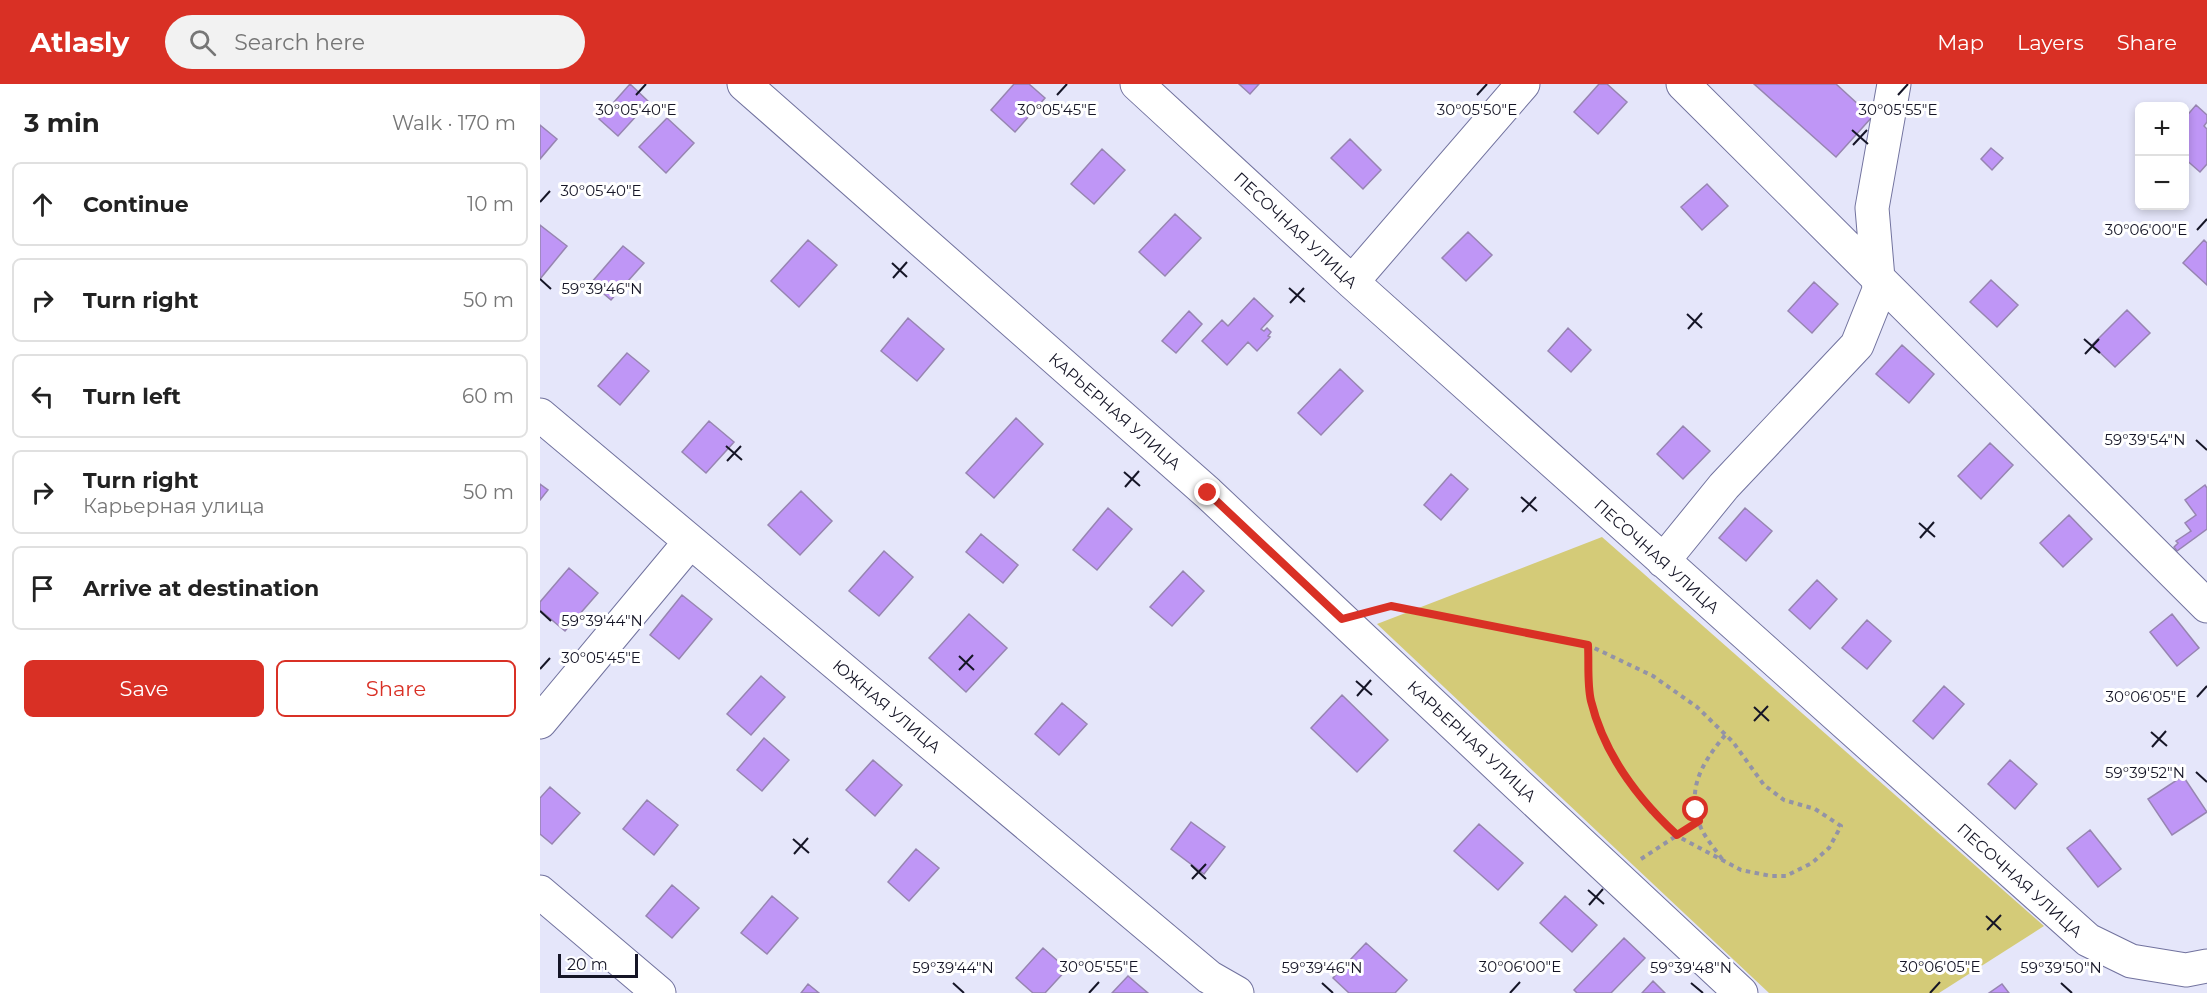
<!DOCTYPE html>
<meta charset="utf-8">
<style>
:root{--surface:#fff;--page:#f2f2f2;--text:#222;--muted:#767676;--line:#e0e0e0;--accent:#d93025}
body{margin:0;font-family:Montserrat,sans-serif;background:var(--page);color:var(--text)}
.controls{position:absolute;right:18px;top:18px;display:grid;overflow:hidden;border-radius:9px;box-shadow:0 3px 9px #0003}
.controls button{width:54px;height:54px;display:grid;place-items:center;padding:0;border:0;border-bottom:2px solid var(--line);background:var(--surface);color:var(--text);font:30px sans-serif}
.scale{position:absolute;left:18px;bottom:15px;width:80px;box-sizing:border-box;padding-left:6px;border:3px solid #151526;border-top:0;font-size:16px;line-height:21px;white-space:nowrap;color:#151526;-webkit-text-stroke:4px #fff;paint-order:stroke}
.stop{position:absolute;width:18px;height:18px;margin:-14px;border:4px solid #d93025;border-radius:50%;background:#fff}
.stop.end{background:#d93025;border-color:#fff;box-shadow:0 2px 6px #0008}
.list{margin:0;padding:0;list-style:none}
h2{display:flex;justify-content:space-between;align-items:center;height:78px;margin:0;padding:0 24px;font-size:26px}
h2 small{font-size:20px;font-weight:400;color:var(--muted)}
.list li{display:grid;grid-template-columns:39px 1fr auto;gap:18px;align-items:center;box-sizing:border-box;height:84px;margin:0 12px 12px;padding:0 12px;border:2px solid var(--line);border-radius:9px}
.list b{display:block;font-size:22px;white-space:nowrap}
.list p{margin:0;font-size:20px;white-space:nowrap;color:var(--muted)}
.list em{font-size:20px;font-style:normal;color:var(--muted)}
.actions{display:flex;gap:12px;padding:18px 24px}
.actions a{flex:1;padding:14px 0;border:2px solid var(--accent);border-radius:9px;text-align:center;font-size:21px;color:var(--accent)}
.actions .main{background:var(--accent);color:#fff}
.icon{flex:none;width:33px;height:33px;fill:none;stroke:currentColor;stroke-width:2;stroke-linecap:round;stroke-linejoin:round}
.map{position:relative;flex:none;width:1667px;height:909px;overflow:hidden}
header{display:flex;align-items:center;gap:36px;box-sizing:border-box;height:84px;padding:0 30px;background:var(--accent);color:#fff}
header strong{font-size:28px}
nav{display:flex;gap:33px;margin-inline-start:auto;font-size:21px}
.search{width:420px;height:54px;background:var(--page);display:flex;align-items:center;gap:15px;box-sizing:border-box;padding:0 21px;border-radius:33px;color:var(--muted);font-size:22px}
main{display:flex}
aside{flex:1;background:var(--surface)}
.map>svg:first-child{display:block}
.green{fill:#d4cb78}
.building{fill:#bf96f6;stroke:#9785b1;stroke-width:1.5}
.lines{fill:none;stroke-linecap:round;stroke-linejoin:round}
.minor-casing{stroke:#71729e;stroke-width:35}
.path{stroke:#9393a6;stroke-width:4;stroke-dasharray:4.5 4.5;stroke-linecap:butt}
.minor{stroke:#fff;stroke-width:33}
.route{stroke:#d93025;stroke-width:8}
.ticks{fill:none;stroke:#151526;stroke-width:2}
.labels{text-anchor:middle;stroke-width:6;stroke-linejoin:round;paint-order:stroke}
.street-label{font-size:16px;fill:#151526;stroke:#fff}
.ticks-label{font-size:15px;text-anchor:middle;fill:#151526;stroke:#fff;stroke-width:6;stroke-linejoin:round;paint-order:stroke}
</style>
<header>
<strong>Atlasly</strong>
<div class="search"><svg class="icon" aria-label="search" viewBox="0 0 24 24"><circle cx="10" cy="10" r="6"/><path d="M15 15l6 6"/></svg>Search here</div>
<nav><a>Map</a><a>Layers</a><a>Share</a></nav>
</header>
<main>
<aside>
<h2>3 min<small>Walk · 170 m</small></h2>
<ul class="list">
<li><svg class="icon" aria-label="ahead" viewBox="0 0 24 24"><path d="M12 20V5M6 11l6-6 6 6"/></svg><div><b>Continue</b></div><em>10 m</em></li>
<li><svg class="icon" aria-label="right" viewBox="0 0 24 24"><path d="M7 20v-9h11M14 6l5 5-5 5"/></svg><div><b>Turn right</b></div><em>50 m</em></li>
<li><svg class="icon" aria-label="left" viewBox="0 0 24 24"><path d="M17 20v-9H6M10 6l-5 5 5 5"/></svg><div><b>Turn left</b></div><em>60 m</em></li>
<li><svg class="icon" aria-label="right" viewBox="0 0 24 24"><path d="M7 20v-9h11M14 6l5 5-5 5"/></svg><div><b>Turn right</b><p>Карьерная улица</p></div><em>50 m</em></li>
<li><svg class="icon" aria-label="arrive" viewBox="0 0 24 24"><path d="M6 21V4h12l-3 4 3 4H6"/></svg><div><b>Arrive at destination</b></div></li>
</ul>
<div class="actions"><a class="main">Save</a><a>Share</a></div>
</aside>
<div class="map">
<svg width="1667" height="909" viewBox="0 0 1667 909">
<rect width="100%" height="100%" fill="#e5e6fa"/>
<!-- green -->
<path class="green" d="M1062,453L1504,842L1399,909H1229L837,540Z"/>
<!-- building -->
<path class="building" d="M90,0L109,18L78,52L59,35Z
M474,0H489L505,14L475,48L451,26Z
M699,0H719L710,10Z
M1059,0H1067L1087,18L1058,50L1034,28Z
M1214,0H1296L1332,33L1296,73Z
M1656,21L1667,31V38L1664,42L1667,45V80L1660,88L1644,74V35Z
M127,34L154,59L126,89L99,63Z
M0,41L17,55L0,75Z
M810,55L841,86L823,105L791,74Z
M1451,64L1463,74L1452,86L1441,75Z
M562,65L585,86L554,120L531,100Z
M1167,100L1188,122L1162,146L1141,123Z
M635,130L661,154L625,192L599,168Z
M0,141L27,162L0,195Z
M928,148L952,171L926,197L902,174Z
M268,156L297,181L259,223L231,197Z
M1664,156L1667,159V201L1643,179Z
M83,162L104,179L71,216L51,199Z
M1451,196L1478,221L1457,243L1430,218Z
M1274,198L1298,220L1272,249L1248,227Z
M714,214L733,232L721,245L724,247L727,244L731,248L728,252L730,253L717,267L708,258L687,281L662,257L682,236L688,242Z
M1587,226L1610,249L1575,283L1552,261Z
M649,227L662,240L636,269L622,257Z
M368,234L404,265L377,297L341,267Z
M1028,244L1051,266L1031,288L1008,267Z
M1362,261L1394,290L1369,319L1336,290Z
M87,269L109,287L80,321L58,302Z
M800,285L823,307L781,351L758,329Z
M476,334L503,360L454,414L426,389Z
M169,337L194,358L166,389L142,368Z
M1143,342L1170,367L1143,395L1117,370Z
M1450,359L1473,381L1441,415L1418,392Z
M911,390L928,405L901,436L884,421Z
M0,400L8,406L0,416Z
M1665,401L1667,404V445L1637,467L1634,463L1638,459L1636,457L1651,447L1645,439L1656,431L1645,416Z
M261,407L292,437L260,471L228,441Z
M568,424L592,445L557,486L533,466Z
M1205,424L1232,447L1206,477L1179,454Z
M1529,431L1552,455L1523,483L1500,459Z
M441,450L478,481L463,499L426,468Z
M344,467L373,493L339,532L309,507Z
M29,484L58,509L25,547L0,526V518Z
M643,487L664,507L632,542L610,523Z
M1277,496L1297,515L1270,545L1249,526Z
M142,511L172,535L139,575L110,551Z
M429,530L467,564L426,608L389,574Z
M1632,530L1659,564L1637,582L1610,548Z
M1327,536L1351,557L1327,585L1302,564Z
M221,592L245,613L211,651L187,630Z
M1404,602L1424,620L1393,655L1373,637Z
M802,611L848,656L817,688L771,644Z
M522,619L547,640L519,671L495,650Z
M224,654L249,676L222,707L197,686Z
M333,676L362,701L335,732L306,706Z
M1470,676L1497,700L1475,725L1448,700Z
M1643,692L1667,728L1632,751L1608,715Z
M10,703L40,729L12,760L0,750V714Z
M107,716L138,741L114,771L83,745Z
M651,738L685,763L664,790L631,765Z
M939,740L983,779L958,806L914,767Z
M1550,746L1581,785L1558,803L1527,764Z
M376,765L399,784L369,817L348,798Z
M132,801L159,824L132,854L106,832Z
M232,812L258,834L227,870L201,849Z
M1025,812L1057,841L1032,868L1000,839Z
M1084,854L1105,874L1071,909H1037L1034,906Z
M826,859L867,896L855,909H809L793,894Z
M503,864L527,885L505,909H493L476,894Z
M588,892L608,909H572Z
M1113,897L1125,909H1102Z
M268,900L279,909H261Z
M1462,900L1469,909H1449Z"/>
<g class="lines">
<!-- minor casing -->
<g class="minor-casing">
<path id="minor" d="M204,0L668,409L977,700L1201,909
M597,0L812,198L1548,856L1591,877L1646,886L1667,882
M1143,0L1667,522
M812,198L983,0
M0,331L669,893L697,909
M1123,477L1184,402L1317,261L1339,206L1332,124L1354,0
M0,638L150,458
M0,808L119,909"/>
</g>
<!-- path -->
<path class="path" d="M835,527L851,522L1048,561L1113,592L1157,623L1193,658L1224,701L1244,716L1275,725L1301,742L1289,764L1272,779L1246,792H1231L1201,786L1139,753L1111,728L1082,689L1062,653L1050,614L1048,561
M1101,775L1159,737
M1182,775C1175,765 1166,755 1161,744C1145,705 1162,679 1186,650"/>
<!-- minor -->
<use href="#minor" class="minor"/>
</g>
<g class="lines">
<!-- route -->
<path class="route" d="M668,409L802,535L851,522L1048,561C1049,579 1047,600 1051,617C1064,670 1097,714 1137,751L1159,737L1156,726"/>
</g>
<!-- ticks -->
<path class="ticks" d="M96,11L106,0M517,11L527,0M937,11L947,0M1358,11L1368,0M1312,46L1328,60M1313,61L1327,46M0,118L10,107M1657,146L1667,135M352,179L367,193M353,194L367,178M0,195L11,205M749,204L765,218M750,219L764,204M1147,230L1162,244M1148,245L1162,229M1544,255L1560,269M1545,270L1559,255M1656,356L1667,366M186,362L202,376M187,377L201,362M584,388L600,402M585,403L599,387M981,413L997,427M982,428L996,413M1379,439L1395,453M1380,454L1394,438M0,527L11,537M419,572L434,586M0,585L10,574M419,586L433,571M816,597L832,611M817,612L831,596M1657,613L1667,602M1214,623L1229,637M1214,637L1228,622M1611,648L1627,662M1612,663L1626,647M1656,688L1667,698M253,755L269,769M254,770L268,754M651,781L666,795M652,795L666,780M1048,806L1064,820M1049,821L1063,805M1446,832L1461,846M1447,846L1461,831M413,899L424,909M782,899L793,909M1151,899L1163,909M1521,899L1532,909M549,909L559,898M970,909L980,898M1390,909L1400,898"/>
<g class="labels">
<!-- street labels -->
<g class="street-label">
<text transform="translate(756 146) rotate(43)" y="6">ПЕСОЧНАЯ УЛИЦА</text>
<text transform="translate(575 327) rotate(41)" y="6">КАРЬЕРНАЯ УЛИЦА</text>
<text transform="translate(1117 472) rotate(42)" y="6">ПЕСОЧНАЯ УЛИЦА</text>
<text transform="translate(347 622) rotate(40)" y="6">ЮЖНАЯ УЛИЦА</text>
<text transform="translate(932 657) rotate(43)" y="6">КАРЬЕРНАЯ УЛИЦА</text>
<text transform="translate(1480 796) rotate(42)" y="6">ПЕСОЧНАЯ УЛИЦА</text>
</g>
</g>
<g class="ticks-label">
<text x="96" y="31">30°05'40"E</text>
<text x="517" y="31">30°05'45"E</text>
<text x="937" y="31">30°05'50"E</text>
<text x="1358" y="31">30°05'55"E</text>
<text x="61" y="112">30°05'40"E</text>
<text x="1606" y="151">30°06'00"E</text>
<text x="62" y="210">59°39'46"N</text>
<text x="1605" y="361">59°39'54"N</text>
<text x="62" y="542">59°39'44"N</text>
<text x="61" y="579">30°05'45"E</text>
<text x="1606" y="618">30°06'05"E</text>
<text x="1605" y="694">59°39'52"N</text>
<text x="559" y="888">30°05'55"E</text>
<text x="980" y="888">30°06'00"E</text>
<text x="1400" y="888">30°06'05"E</text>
<text x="413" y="889">59°39'44"N</text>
<text x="782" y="889">59°39'46"N</text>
<text x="1151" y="889">59°39'48"N</text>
<text x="1521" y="889">59°39'50"N</text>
</g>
</svg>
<div class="controls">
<button>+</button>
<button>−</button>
</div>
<div class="scale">20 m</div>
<div class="stop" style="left:1156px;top:726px"></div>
<div class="stop end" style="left:668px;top:409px"></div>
</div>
</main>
